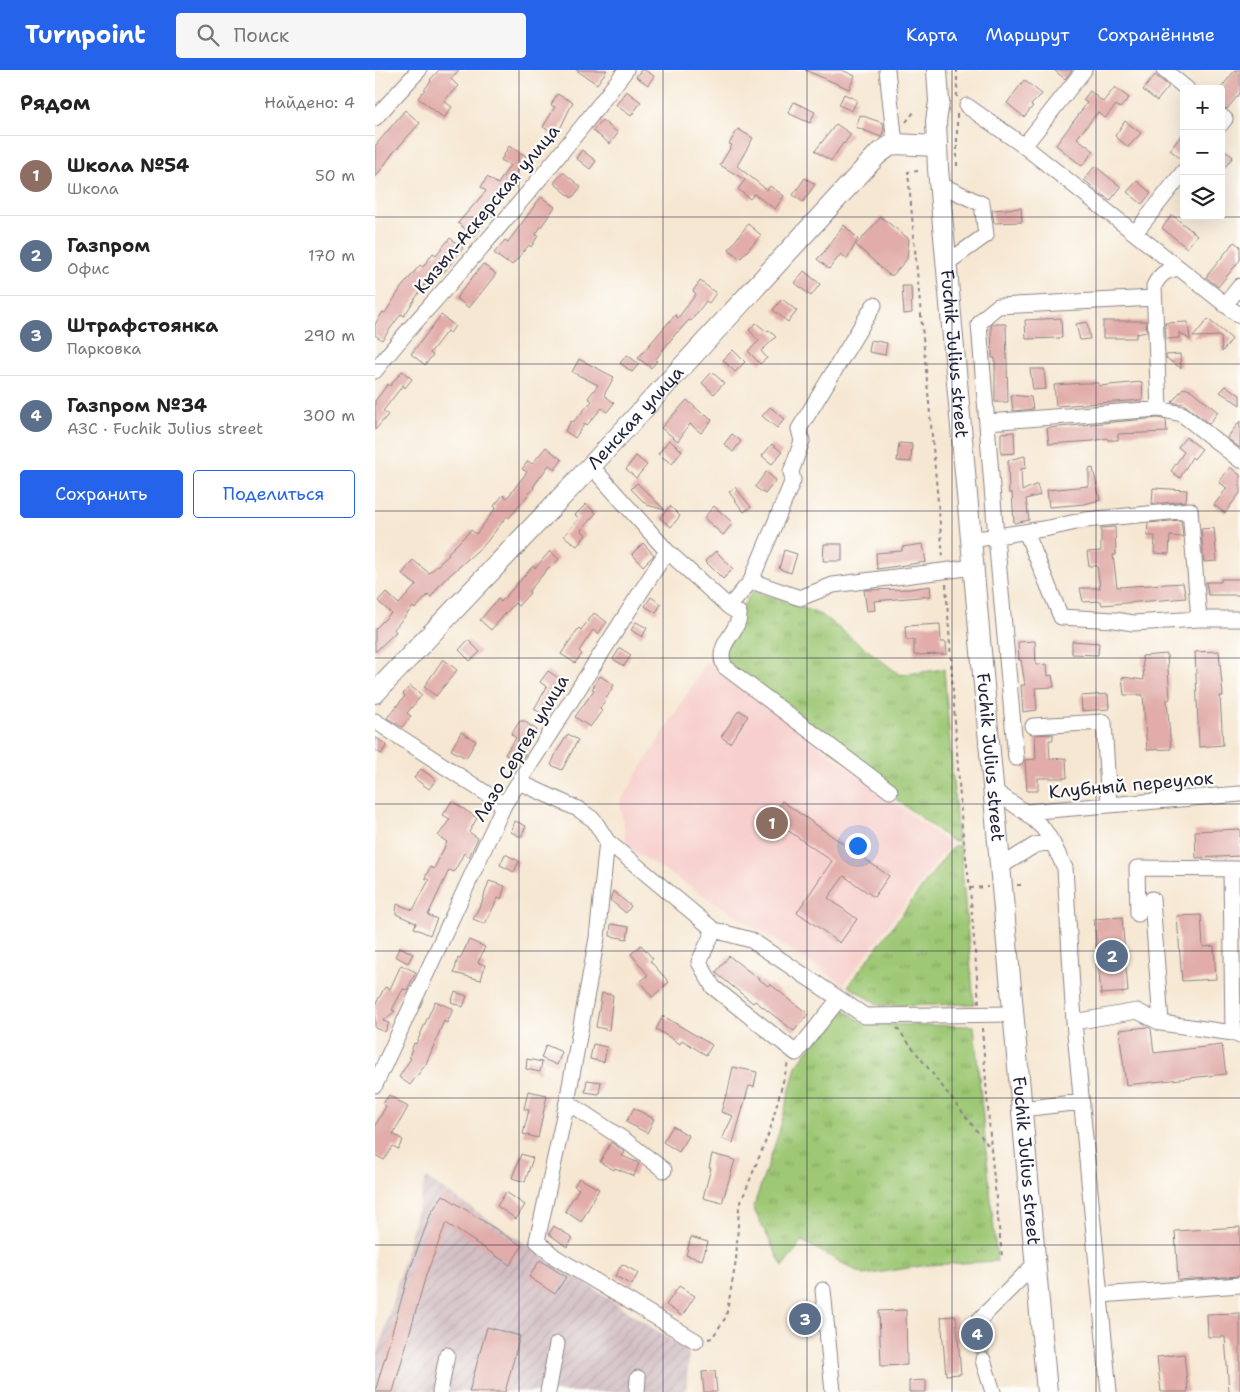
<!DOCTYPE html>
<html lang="ru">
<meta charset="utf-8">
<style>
:root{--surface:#fff;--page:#f6f6f6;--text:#222;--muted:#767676;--line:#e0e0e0;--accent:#2563eb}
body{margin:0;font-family:"Shantell Sans",sans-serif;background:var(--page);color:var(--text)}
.controls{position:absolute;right:15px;top:15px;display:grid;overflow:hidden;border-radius:5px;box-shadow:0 5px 20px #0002}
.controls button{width:45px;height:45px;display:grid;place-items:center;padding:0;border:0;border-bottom:1px solid var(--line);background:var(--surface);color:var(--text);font:25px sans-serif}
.you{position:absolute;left:482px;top:775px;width:18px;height:18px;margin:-12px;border:4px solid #fff;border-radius:50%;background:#1a73e8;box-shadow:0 0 0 8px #1a73e833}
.badge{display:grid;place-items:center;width:32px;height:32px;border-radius:50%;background:var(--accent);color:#fff;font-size:16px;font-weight:700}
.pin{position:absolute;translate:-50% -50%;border:2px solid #fff;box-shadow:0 1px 5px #0006}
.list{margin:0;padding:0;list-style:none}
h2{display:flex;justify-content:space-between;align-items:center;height:65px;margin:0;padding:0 20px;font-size:21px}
h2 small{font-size:16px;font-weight:400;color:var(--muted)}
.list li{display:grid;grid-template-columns:32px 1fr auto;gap:15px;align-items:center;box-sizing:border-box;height:80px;padding:0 20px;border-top:1px solid var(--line)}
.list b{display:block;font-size:19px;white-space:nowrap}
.list p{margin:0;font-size:16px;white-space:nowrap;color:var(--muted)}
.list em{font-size:16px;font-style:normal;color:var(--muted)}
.actions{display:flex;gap:10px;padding:15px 20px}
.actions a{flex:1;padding:11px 0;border:1px solid var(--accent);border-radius:5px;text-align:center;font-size:18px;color:var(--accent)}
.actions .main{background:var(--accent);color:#fff}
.icon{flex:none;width:28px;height:28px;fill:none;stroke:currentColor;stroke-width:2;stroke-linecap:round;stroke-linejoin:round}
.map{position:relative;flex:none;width:865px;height:1322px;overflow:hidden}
header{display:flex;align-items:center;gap:30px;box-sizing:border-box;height:70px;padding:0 25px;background:var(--accent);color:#fff}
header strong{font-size:24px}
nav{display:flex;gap:28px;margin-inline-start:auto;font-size:18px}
.search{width:350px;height:45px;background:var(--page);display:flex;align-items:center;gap:12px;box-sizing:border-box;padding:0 18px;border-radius:5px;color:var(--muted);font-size:19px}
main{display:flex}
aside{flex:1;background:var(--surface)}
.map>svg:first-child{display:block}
.built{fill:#f7d0cd}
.industrial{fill:url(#industrial-furrows)}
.grass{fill:url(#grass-tufts);stroke:#607558}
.building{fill:#e1aca9}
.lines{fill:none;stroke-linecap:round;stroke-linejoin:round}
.minor-tunnel{stroke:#ccc0b4;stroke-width:15;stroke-dasharray:15 8;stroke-linecap:butt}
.minor-casing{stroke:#8c8486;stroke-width:17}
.major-casing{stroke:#8c8486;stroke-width:22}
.path{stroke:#8c8486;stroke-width:2;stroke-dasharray:4 4;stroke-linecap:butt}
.minor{stroke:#fff;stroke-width:15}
.major{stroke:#fff;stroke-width:20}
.grid{fill:none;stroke:#22223b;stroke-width:1;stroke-opacity:0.55}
.labels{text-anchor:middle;stroke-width:4.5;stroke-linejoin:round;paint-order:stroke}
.street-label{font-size:18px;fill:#22223b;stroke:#fdfcf7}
</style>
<header>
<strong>Turnpoint</strong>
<div class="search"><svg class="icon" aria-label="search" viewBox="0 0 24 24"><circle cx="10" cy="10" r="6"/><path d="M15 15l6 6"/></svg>Поиск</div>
<nav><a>Карта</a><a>Маршрут</a><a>Сохранённые</a></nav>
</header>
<main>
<aside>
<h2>Рядом<small>Найдено: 4</small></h2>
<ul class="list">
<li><span class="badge" style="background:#8d6e63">1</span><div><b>Школа №54</b><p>Школа</p></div><em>50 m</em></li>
<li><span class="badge" style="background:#5c6f8a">2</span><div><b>Газпром</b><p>Офис</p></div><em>170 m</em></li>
<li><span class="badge" style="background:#5c6f8a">3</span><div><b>Штрафстоянка</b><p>Парковка</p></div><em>290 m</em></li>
<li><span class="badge" style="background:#5c6f8a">4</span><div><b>Газпром №34</b><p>АЗС · Fuchik Julius street</p></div><em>300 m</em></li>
</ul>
<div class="actions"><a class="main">Сохранить</a><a>Поделиться</a></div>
</aside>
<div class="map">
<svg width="865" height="1322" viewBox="0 0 865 1322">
<defs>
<pattern id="industrial-furrows" width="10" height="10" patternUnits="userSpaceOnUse" patternTransform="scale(1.25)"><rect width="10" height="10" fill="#d2bec3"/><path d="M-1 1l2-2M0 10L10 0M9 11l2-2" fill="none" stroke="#b4a3a8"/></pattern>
<pattern id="grass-tufts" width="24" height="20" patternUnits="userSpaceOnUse" patternTransform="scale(1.25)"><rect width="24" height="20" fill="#9ec874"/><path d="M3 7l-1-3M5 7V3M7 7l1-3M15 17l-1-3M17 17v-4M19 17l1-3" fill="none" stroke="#80a260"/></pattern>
</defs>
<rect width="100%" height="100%" fill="#fdfcf7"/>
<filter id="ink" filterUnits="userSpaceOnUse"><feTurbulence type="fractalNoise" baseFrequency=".02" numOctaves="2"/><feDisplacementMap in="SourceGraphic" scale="10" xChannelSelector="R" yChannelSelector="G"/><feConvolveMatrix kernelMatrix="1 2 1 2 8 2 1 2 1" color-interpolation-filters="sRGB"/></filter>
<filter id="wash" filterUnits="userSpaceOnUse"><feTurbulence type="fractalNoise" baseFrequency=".0096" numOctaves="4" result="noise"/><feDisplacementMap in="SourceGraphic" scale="20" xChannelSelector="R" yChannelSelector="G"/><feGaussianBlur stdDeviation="1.12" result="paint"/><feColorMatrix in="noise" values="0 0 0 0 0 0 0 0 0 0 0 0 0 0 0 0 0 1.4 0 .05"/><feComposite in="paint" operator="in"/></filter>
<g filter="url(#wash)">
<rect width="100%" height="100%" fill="#f6e7d2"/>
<!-- built -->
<path class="built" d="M332,592L575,774L469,914L252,777L245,732Z"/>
<!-- industrial -->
<path class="industrial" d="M51,1108L314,1282L311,1322H0V1295Z"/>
<!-- grass -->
<path class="grass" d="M378,521L424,536L448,546L525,605L569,599L583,771H577L335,590L357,552Z
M578,776H585L599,934L506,936L473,916Z
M466,937L489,954L599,956L622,1191L553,1195L489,1205L427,1171L408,1197L378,1138L404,1062L421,996Z"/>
<g id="blocks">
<!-- building -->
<path class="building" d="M64,0H84L76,9L83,16L69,31L77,37L69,48L43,28L56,11L55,10Z
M201,0H232L222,14Z
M266,0H270L279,6L273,15L261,7Z
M430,0H467L480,6L474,19Z
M679,0H697L690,9Z
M860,0H865V23L852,39L846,37V18Z
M780,5L794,16L782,31L768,20Z
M649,10L667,24L656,35L658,36L649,47L632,33Z
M740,17L754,28L745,38L741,35L730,48L723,42L702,68L719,81L707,96L681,75L712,33L708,30L715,21L728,32Z
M251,21L266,32L256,46L241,35Z
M182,24L198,32L182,65L168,57L180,37L176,35Z
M469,24L482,30L477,41L464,35Z
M419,32L440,42L435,53L413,43Z
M30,40L45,53L18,83L0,108V76Z
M485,45L508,53L509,60L506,67L481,57Z
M227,50L243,63L235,74L218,61Z
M750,51L766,63L753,77L740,66Z
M461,54L476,64L469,74L468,73L456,91L440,81Z
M363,59L378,68L362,96L392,120L395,116L409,126L400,139L379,124L375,129L363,119L370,110L345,95L357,75L354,74Z
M809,62V91L795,80Z
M134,76L151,86L140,106L145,109L140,117L135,114L120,140L108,153L109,154L99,167L83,153L111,121L106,117L112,107L123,114L135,95L126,90Z
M846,77L858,87L846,102Z
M207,80L221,91L215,99L201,88Z
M720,96L746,117L735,131L709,110Z
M188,102L206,117L197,128L179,113Z
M430,108L440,114L428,132L418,125Z
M762,111L776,123L767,134L752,122Z
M166,127L180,137L161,164L163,166L156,177L154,175L137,195L132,191V193L119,183L130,170L133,172Z
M646,138L647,152L619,153L617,140Z
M797,145L822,165L812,178L787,158Z
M506,147L534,169L532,189L518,205H514L481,175Z
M373,154L386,165L365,189L354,179Z
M469,155L483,169L472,189L466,184L454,199L442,189L449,182Z
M75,168L88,178L69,202L67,201L53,218L49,215L29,246L26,244L7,270L0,265V254L8,242L10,243L26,218L45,195L48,197L58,183L61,185Z
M859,172L865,176V190L843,217L831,207Z
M108,194L121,204L94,238L81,228Z
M429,201L445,214L436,226L420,213Z
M325,211L341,223L334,233L331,231L316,251L314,250L303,262H302L280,290L282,291L276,298L263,288L300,245L303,248L321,224L318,221Z
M527,216H536L537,243L529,244Z
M407,229L422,241L413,252L398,240Z
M66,245L80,256L75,263L72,261L55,283L58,285L50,295L36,284Z
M686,248L687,268L651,269L650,250Z
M833,249L857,269L847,282L846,266L818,267Z
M728,251H771L772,262L761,264V268H728Z
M712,252L715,269L705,270L701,254Z
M813,252L815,270L804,262V268L791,269L790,253Z
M381,253L392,262L394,260L401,267L386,281L392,288L385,294L373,281L384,271L374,260Z
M616,254H631L633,332H620V288H617Z
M496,270L512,273L510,285L494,282Z
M358,280L370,292L360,302L348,290Z
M805,284L806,298L791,288V285Z
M252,285L264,294L257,302L245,293Z
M204,289L239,307L229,325L239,333L232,342L227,338L212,355L210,353L200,368L190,361L196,351L198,352L217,331L213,328L223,315L197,302Z
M655,299H669L671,319L658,320Z
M27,301L37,309L30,318L28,315L8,341L13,345L0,360V331L13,314L15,316Z
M337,302L349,313L339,324L327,313Z
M767,312L768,330L681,336L679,315L710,313H724V316Z
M851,316L865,325V335L845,322Z
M808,318L816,320L843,342L834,354L807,333L806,334L797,332Z
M636,325L656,327L658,339L638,341Z
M312,330L329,345L331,344L337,350L326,363L315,354L303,371L286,358Z
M395,337L410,349L402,358L387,346Z
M783,348L791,350L792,362L743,364V370H733L732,368L718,371L674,374L672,358Z
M865,351V378L852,368Z
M639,362L640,383L626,384V363Z
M357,364L366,371L358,382L349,374Z
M811,367L827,379L819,389L817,387L805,408L796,401L809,382L803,377Z
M294,370L307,381L297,394L283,384Z
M524,373L537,374L536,392L522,391Z
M397,374L407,382L397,394L387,386Z
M171,377L187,390L180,400L174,395L158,417L159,418L134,448L132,446L110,474L67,512L56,527L53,525L40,539L38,537L19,559L21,562L0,582V559L16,543L3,531L11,522L24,534L41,515L27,504L38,490L54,503L74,485L73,483L96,460L101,464L121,438L119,436L128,425L132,428L152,402L147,399L153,391L157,394Z
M261,386L272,395L261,408L251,399Z
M650,386L651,398L646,399L647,421L662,414L665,425L651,429L654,450L639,453L637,423H634L633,390Z
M855,397L865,405V423L850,443L839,435L852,418L844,412Z
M718,398L725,430L710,434L674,437L672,420L714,416V399Z
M391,402L401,410L390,424L380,417Z
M262,413L290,440L272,435L256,419Z
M360,417L376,437L369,442L354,422Z
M778,418L812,420L811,431L777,434Z
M211,434L221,443L206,460L211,465L202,476L189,466L204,448L200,445Z
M295,436L305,446L296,457L285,448Z
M339,436L358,453L348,465L329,448Z
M806,450L808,467L795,466L794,484L779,483L780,466H772L773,453Z
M740,457L741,485H738L742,517L808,513L811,528L727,535L726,531L708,532L705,518H725L722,496H714L712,482L726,481V458Z
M839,458L842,491L829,492L826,459Z
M268,473L279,485L268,496L257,484Z
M449,474H467V491H448Z
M548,474L551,492L502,499L501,483L527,481V477Z
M409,480L422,484L416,503L404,499Z
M175,481L184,489L176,498L174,497L154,521L155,523L143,536L140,533L116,560L105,550L123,529L126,532L158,496L160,498Z
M341,481L358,499L348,509L330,491Z
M846,509H865V525H833L831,512H846Z
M555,516L556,526L499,531L500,540L492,541L489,520L535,519Z
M276,527L286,534L281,543L270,536Z
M219,543L232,552L223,564L218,560L204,581L207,584L200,593L186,584L198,566L204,558L206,560Z
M261,552L272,558L267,567L256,560Z
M565,554L566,572H571L572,584L539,585V570H531L530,556Z
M93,570L105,582L95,591L84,580Z
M660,571L661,595L672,594L673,606L677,605L679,617L660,618L662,640L648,642L646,615H650L646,590H644L643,572Z
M697,571L724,573L723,585L697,584Z
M245,578L256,585L249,596L238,589Z
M844,581L848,626H845L848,675L824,677L820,582Z
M792,584L795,629L792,630L796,679L772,680L768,625H749L747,607L769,610L767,586Z
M68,589L82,600L61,626L49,617Z
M173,601L188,611L175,630L179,633L171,646L159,639L172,617L165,612Z
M225,606L239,615L225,639L227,641L215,657L200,647L219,620L217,619Z
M35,616L47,625L32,643L36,646L27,657L12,648L30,626L28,624Z
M733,624L734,639L707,641L706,626Z
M364,640L373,646L355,673L346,667Z
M145,651H149L162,660L147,682L150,684L143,694L130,684L141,668L136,664Z
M86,662L101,671L91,688L76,680Z
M193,664L203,670L187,700L176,695L181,683Z
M678,664V670H674L675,689L691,688L692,708H663V721H652L650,690L661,689L660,665Z
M0,667L12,675L6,684L0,680Z
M46,699L61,710L54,719L39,708Z
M77,731L102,748L94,762L103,768L94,787L89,783L79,802L74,800L53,845L62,849L55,865L39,858L41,853L21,844L22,834L38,840L54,810L50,808L55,797L59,799L72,772L63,766L75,749L68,745Z
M407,731L514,806L499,827L469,806L453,828L482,849L465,873L422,842L457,791L395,748Z
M140,751L151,756L146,767L136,762Z
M865,759V786L821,788L820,761Z
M130,784L144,791L139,802L125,795Z
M114,811L130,816L126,829L123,828L110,854L98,849L107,832Z
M238,821L256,836L251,843L235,830Z
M826,845L828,877L839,876L841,909L807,911L802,846Z
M747,847L753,922L726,924L719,849Z
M236,854L254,857L252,869L235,866Z
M94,870L110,877L103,893L110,895L106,910L79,903L83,888L85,889Z
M266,875L278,889L275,891L294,912L277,927L265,912L273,905L256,884Z
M25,877L38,884L33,893L20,886Z
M354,886L393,916L395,914L433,944L419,961L380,931L378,933L342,904L341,902Z
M26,895L41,902L32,920L28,919L17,940L20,941L8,951L14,953L10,962L0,958V935L10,917L15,919Z
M80,922L92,926L88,937L76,932Z
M227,923L238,925L234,960L221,957Z
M60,931L78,939L72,953L69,951L51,994L35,1015L24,1007L36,988L34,987L39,973L41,974Z
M288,946L337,975L331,985L307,970L305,974L281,959Z
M773,957L776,959L779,983L847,975L851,1004L751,1015L744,960Z
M218,974L232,977L229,992L215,989Z
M171,975L187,982L182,995L166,988Z
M152,989L167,992L165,1002L151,999Z
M358,997L382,1002L379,1017L374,1016L358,1073L347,1069L358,1046L346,1042L351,1025H352Z
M212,1010L226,1012L224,1024L210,1022Z
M153,1021L172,1025L163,1068L148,1064L154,1040L149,1039Z
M14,1025L33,1037L18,1064L28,1070L23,1079L18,1076L9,1090L0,1085V1056L11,1036L8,1034Z
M259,1038L279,1049L272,1063L251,1052Z
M298,1056L314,1066L304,1082L288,1072Z
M236,1072L250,1082L247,1086L264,1093L259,1106L240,1098L239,1100L225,1092Z
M146,1084L158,1088L150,1112L137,1108Z
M337,1084L360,1090L347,1133L328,1128L336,1098H334Z
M204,1108L224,1119L206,1152L190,1141L204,1119L199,1116Z
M131,1122L150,1135L141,1149L122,1136Z
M68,1125L147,1176L135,1195L71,1153L51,1205L18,1322H0L35,1199L56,1143Z
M179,1156L198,1168L192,1177L174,1164Z
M865,1157V1206L803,1210L800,1161Z
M316,1167L333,1172L327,1190L311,1185Z
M165,1190L191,1207L180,1224L154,1207Z
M247,1194L263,1203L257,1215L240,1206Z
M304,1216L320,1226L307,1246L291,1235Z
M531,1240L532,1295L506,1296L504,1241Z
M865,1243V1322H854L850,1267H833L832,1244Z
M581,1246L586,1304L571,1305L566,1247Z
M112,1257L145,1266L130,1322H94Z
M809,1284L813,1322H786L782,1287Z
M340,1301L342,1322H329L327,1302Z
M551,1310V1322H534V1311Z"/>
</g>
</g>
<g filter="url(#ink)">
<use href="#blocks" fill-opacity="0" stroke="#8c8486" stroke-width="1"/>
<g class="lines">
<!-- minor-tunnel -->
<path class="minor-tunnel" d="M605,1256L608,1290"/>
<!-- minor casing -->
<g class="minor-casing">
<path id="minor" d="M512,0L520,74
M789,0L812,19
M592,36L649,76L865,246
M846,46L850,49L846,54
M0,48L44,0
M649,76L709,0
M564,114L607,134L611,165L572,193
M760,163L809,101
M850,235L865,216
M0,301C24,269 51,241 77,211C137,143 196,73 251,0
M784,339L779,216C785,204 791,200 804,198
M612,352L784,339L807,344L865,390
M216,396L292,481L354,537L376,511L418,410L416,402L427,371L424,359L499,235
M651,462L686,547L740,550L758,553L824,549H865
M596,470L674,458L710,450L815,440L824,549
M376,511L425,528L458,515L599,497
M354,537L364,543C366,562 338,574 350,597L515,721
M0,651L129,735
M658,656L729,652L734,735
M641,688L621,467L604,254L612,245L623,236L779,228
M144,712L203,739L219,750L232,771L222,868L192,1032L162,1171L180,1187L321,1271
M618,720L650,742L668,758L677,772L690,798L699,952L734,1322
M650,742L865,724
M232,771L339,860L376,870L490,946L638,944
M625,797L660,775L677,772
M856,799L858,963
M777,829L786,953
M763,844L762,798L865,799
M339,860L324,892L338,917L421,983L464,929
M699,952L762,941L786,953L858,963L865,966
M0,1015L129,735L292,481
M192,1032L251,1071L289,1100
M647,1039L706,1032
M448,1220L458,1322
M725,1225L865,1215
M605,1256L604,1250L660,1194
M608,1290L618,1322
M65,1322L72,1285
M173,1322L182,1274
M262,1322L263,1308"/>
</g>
<!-- major casing -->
<g class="major-casing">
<g id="major">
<path id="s1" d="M562,0L564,32L561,51L563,99L672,1322"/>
<path id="s2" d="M0,623L216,396L502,85L513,77L520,74L562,76"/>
</g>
</g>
<!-- path -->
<path class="path" d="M582,27V0
M582,44V97
M531,52L539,42
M543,101L533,102L568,487
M571,514L587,758L595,818L604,933
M642,815H650
M595,818L613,817
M522,958L616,1079
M607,958L616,1079L627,1187
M333,1269L337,1268L351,1247L361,1191L364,1137L395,1060L413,993"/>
<!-- minor -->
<use href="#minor" class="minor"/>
<!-- major -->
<use href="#major" class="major"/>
</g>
</g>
<!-- grid -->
<path class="grid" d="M144,0V1322M288,0V1322M432,0V1322M577,0V1322M721,0V1322M0,147H865M0,294H865M0,441H865M0,588H865M0,734H865M0,881H865M0,1028H865M0,1175H865"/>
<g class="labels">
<!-- street labels -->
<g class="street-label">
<text transform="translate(112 139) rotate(-50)" y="6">Кызыл-Аскерская улица</text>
<text dy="6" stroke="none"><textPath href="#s1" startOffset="285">Fuchik Julius street</textPath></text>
<text dy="6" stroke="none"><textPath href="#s2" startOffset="379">Ленская улица</textPath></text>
<text transform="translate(146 678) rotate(-59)" y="6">Лазо Сергея улица</text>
<text dy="6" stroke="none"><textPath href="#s1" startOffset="690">Fuchik Julius street</textPath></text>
<text transform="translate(756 715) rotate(-5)" y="6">Клубный переулок</text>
<text dy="6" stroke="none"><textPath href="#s1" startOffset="1095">Fuchik Julius street</textPath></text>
</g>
</g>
</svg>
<div class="controls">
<button>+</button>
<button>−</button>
<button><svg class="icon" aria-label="layers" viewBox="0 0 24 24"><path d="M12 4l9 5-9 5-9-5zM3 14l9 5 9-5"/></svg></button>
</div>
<div class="you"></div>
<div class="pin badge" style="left:397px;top:753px;background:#8d6e63">1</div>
<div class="pin badge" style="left:737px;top:886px;background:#5c6f8a">2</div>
<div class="pin badge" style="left:430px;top:1249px;background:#5c6f8a">3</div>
<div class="pin badge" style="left:602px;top:1264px;background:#5c6f8a">4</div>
</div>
</main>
